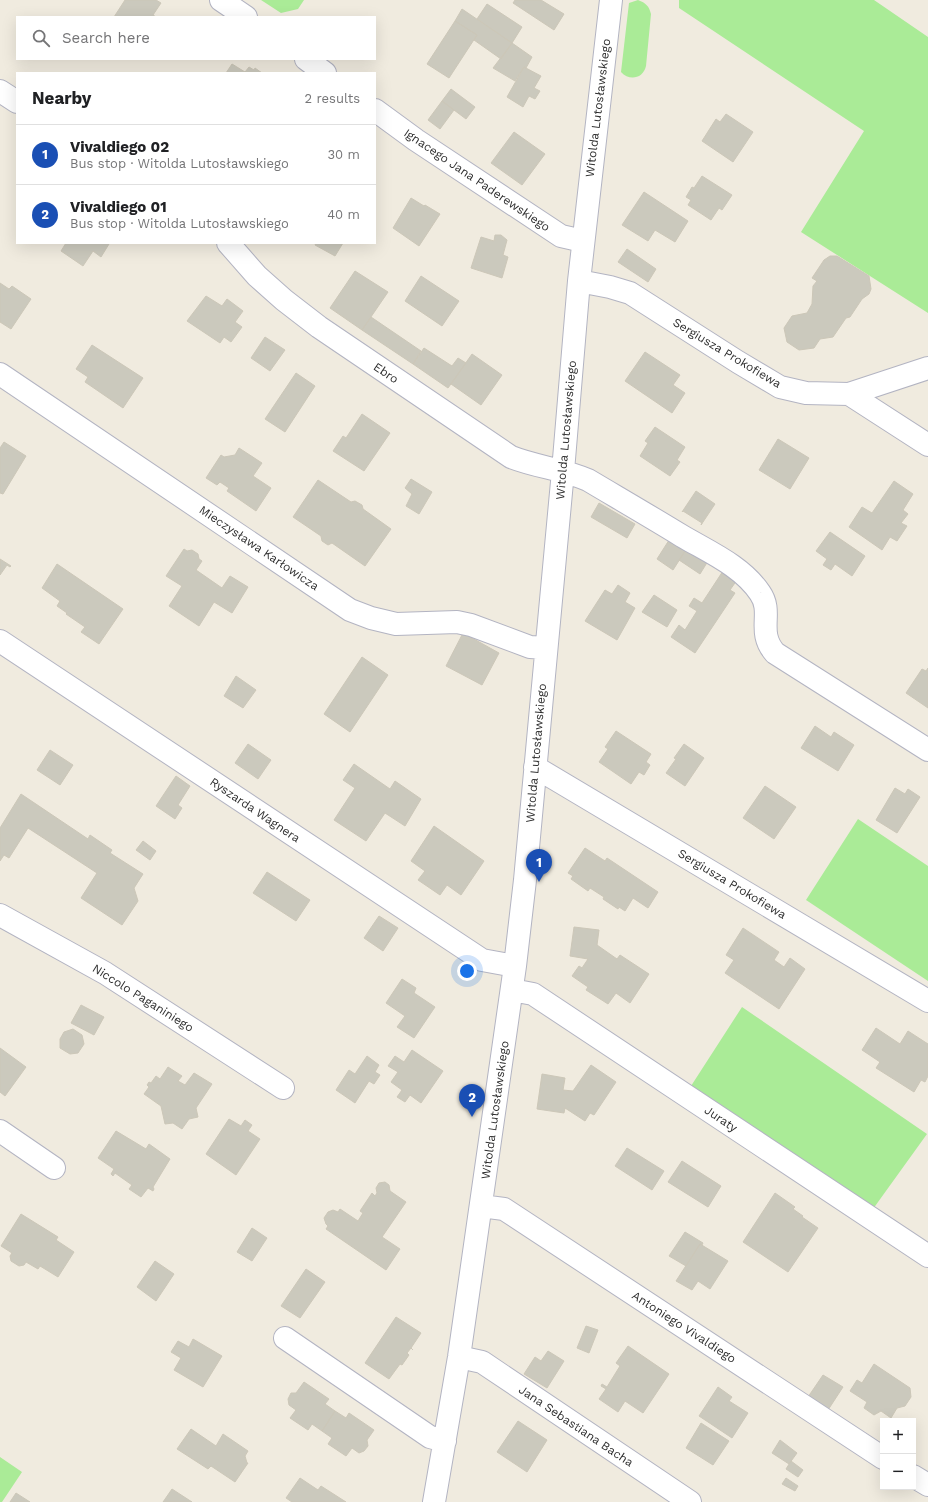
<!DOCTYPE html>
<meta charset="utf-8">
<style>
:root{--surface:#fff;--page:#f2f2f2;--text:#202124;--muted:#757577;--line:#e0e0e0;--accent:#0b8043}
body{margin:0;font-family:"Work Sans",sans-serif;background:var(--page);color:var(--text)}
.controls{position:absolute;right:12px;bottom:12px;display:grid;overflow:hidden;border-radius:0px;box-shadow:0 4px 16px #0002}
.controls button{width:36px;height:36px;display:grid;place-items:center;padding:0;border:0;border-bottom:1px solid var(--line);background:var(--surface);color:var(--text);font:20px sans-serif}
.you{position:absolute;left:467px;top:971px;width:14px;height:14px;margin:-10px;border:3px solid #fff;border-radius:50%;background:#1a73e8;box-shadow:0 0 0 6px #1a73e833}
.badge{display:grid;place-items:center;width:26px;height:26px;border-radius:50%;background:var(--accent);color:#fff;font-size:13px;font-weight:700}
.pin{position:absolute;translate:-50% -33px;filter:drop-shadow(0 1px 2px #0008)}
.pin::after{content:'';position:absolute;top:21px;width:14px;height:12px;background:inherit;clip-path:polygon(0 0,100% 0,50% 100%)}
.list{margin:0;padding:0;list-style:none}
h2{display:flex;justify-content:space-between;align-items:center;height:52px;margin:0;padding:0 16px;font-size:17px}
h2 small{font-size:13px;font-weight:400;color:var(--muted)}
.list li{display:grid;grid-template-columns:26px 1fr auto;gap:12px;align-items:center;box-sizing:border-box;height:60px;padding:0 16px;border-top:1px solid var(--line)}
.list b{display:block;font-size:15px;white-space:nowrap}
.list p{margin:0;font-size:13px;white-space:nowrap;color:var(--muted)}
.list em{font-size:13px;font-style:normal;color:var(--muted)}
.icon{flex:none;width:22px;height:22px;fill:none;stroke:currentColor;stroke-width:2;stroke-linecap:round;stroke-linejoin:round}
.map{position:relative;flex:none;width:928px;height:1502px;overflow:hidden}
.search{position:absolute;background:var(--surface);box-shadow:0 4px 16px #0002;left:16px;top:16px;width:360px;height:44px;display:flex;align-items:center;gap:10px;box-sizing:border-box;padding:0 14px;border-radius:0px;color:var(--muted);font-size:15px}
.panel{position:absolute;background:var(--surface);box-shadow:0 4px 16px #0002;left:16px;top:72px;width:360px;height:172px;border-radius:0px}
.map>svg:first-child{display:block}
.green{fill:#aaeb97}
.building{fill:#cbc9bd;stroke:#ccc7b8}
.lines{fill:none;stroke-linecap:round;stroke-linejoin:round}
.minor-casing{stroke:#b3b4c2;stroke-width:24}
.minor{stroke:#fff;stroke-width:22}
.labels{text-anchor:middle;stroke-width:3;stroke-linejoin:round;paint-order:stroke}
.street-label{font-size:12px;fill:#2e2e2e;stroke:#fff}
</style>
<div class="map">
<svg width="928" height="1502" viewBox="0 0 928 1502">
<rect width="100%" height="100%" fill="#f0ebdf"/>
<!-- green -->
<path class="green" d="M261,0H304L298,9L281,13Z
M638,0C646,3 649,6 651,14L646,66C643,79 629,81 621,72L629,3Z
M679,0H874L928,37V313L801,232L864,131L679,8Z
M858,819L928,866V981L806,900Z
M742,1007L927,1134L873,1209L691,1086Z
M0,1457L22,1472L2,1502H0Z"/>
<!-- building -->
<path class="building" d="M125,0H156L161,3L153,15L156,17H114Z
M515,0H541L564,14L554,30L513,3Z
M487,4L522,27L512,43L477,19Z
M462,9L512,43L501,59L474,40L477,35L455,21Z
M455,21L477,35L449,78L427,64Z
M512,43L532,57L526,68L524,67L515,81L493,68Z
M232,64L245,72L249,67L254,70L255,68L262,73H226Z
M524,67L541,76L534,88L540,91L535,99L529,96L523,107L507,97Z
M451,89L475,107L466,119L442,101Z
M442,101L454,110L440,129L428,120Z
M726,114L753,132L733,162L702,141L716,119L720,122Z
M514,132L545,154L522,185L491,163Z
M702,176L732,195L722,210L719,208L711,220L688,205L691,200L686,197L692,187L694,188Z
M644,192L688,221L675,242L655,230L648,241L622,225Z
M411,198L424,206L425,205L440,214L419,246L393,228Z
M495,235H501L507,240L503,255L508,257L502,278L471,268L481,237L494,241Z
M66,243H108L109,244L101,257L93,251L83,266L61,251Z
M316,243H343L335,256L315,245Z
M627,249L656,269L648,282L618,262Z
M830,256H837L869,276L871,289L869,294L862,299L850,317L846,318L833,337L820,339L814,348L799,350L787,342L784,328L792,316L807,313L812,304L813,286L817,281L812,278L824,260Z
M355,271L388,292L362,330L330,308Z
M421,276L459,301L442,326L405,301Z
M0,283L9,289L12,286L31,299L11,329L0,322Z
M206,296L222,306L227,299L243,311L235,322L242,327L231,342L224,337L220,343L187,321Z
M371,317L421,351L413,364L362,330Z
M265,337L285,350L270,371L251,358Z
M92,345L143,378L123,408L85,382L88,377L76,369Z
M424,348L452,366L458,358L466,363L448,388L413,364Z
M645,352L680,375L673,385L685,393L672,413L625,381Z
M472,354L502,375L481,405L451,384Z
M296,373L315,386L285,432L265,419Z
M362,414L390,433L364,471L333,451L343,436L346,438Z
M655,427L685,447L677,460L680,462L670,476L640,456L648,443L645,441Z
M778,439L809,458L790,489L759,470Z
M4,442L26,456L3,494L0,493V448Z
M239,448L262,463L253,476L271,488L256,511L227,491L229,488L220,482L217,485L206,478L221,455L224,457L235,455Z
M411,479L432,492L419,514L406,506L412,494L405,488Z
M318,480L351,502L355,501L362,505L363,509L391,529L365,566L332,543L328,545L322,541L321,536L293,517Z
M894,481L913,494L903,510L908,514L901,523L907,526L897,541L890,537L882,550L849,527L862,507L872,513Z
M696,491L715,504L701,525L702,523L683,511L682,512Z
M599,503L635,524L627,538L591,517Z
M830,532L865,556L852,576L835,564L831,570L823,565L827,559L816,551Z
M671,537L687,548L673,570L657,559Z
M687,548L708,561L700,574L679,560Z
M184,549L187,551L192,550L198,554L199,559L202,561L196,570L222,588L230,576L248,587L232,613L214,602L199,626L169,606L182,586L166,576Z
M0,559L11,566L10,567L7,565L0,575Z
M57,564L123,609L99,644L81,632L85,627L66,614L67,613L57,606L60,601L42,588Z
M723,571L737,580L730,590L735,593L695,653L671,637L679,625L685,630L697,611L689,606L694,598L702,603Z
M618,585L630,593L625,602L635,608L617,640L585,621L605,590L612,594Z
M654,595L677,610L667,627L642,612Z
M463,633L499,653L482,685L446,666Z
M362,657L388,675L350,732L324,714Z
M928,668V708L906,693L922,669L926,671Z
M236,676L256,690L243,708L224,696Z
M815,726L831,737L834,732L854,745L838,771L801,748Z
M616,731L651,754L646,762L650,765L644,775L639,772L631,784L599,762L608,749L605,747Z
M248,744L271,760L258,779L235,763Z
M684,744L704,758L685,786L666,773L676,759L674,758Z
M50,750L73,765L60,785L37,770Z
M354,764L390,789L395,781L421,799L405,826L385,813L366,841L334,820L355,788L343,780Z
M176,776L190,786L178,805L182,808L175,819L156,806Z
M765,786L796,807L774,839L743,818Z
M895,788L905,794L908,789L920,797L897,833L876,820Z
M21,794L88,839L90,835L112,850L110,853L143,874L134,888L138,901L122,925L81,898L97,873L28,828L9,858L4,855L0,861V828Z
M434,826L484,861L461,895L447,885L440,895L418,880L425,871L411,861Z
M143,841L156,851L150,860L136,850Z
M585,848L605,861L607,858L658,892L648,908L633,898L625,911L619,907L618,909L603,899L604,897L590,888L588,891L571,879L573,876L568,873Z
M267,872L310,900L296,921L253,893Z
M379,916L398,928L383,951L364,938Z
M574,927L599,930L597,945L617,959L620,955L649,974L630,1003L616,993L608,1004L586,990L588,987L572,976L579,966L582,968L588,959L570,956Z
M743,928L779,952L774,960L784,967L790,958L805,969L779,1009L725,973L734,960L726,955Z
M402,979L416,988L414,993L435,1007L414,1038L397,1027L405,1016L386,1003Z
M81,1005L104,1017L94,1035L71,1023Z
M876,1028L900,1044L908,1031L928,1044V1076L925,1082L921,1080L914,1092L876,1068L880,1062L862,1050Z
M73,1029L82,1035L84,1044L78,1053L70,1054L60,1048V1039L64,1032Z
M0,1048L26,1067L5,1096L0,1092Z
M412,1050L443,1071L421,1103L410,1095L405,1102L397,1097L402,1090L391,1082L398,1072L388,1066L395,1056L404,1062Z
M367,1056L379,1065L375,1072L380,1075L374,1084L369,1081L355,1103L336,1090L349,1070L355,1074Z
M591,1065L616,1082L594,1115L590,1113L585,1121L565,1108L564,1113L537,1109L542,1074L565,1078L563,1090L573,1091Z
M168,1067L182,1076L178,1081L185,1085L194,1073L212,1084L196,1108L198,1117L189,1119L182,1129L173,1123L165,1124L161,1106L144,1094L149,1087L147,1085L149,1082L151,1083L156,1076L160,1079Z
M229,1119L241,1126L245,1120L252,1125L248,1131L260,1139L236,1175L206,1154Z
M116,1131L146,1149L149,1144L170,1159L153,1187L154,1189L153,1191L148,1188L141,1197L129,1189L132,1185L115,1173L113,1176L111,1174L114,1169L98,1158Z
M627,1148L664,1171L652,1190L615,1166Z
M682,1161L721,1186L708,1207L668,1182Z
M385,1182L389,1185L390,1191L406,1202L382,1237L400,1249L386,1270L326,1229L328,1226L326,1224L324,1218L328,1212L333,1210L338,1212L340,1209L358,1221L363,1213L360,1211L372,1193L375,1196L377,1193L376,1188L379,1183Z
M775,1193L795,1207L793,1209L803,1216L802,1217L818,1228L788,1272L743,1242Z
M21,1214L58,1237L56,1240L74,1252L58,1277L40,1266L38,1269L26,1262L24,1265L19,1266L11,1261L10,1256L12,1253L1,1246Z
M252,1228L267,1238L252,1261L237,1252Z
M685,1232L703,1243L702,1245L700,1244L686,1266L669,1256Z
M700,1244L728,1261L710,1289L698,1281L692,1290L676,1281Z
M155,1261L174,1274L156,1301L137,1287Z
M306,1269L325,1282L300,1318L281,1306Z
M396,1317L421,1333L411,1348L413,1350L411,1348L407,1353L409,1355L402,1365L400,1364L389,1379L365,1363Z
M586,1326L598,1330L589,1353L577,1348Z
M193,1339L222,1356L203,1387L174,1370L181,1358L171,1352L178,1341L189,1347Z
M628,1346L669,1374L643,1413L625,1401L618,1412L599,1399L606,1389L601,1386L602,1384L607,1387L620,1366L616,1363Z
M548,1351L564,1361L547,1388L524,1374L535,1357L541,1361Z
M874,1364L910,1388L911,1397L905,1406L897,1408L891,1418L881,1411L874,1415L864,1408L867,1402L850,1391L857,1380L862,1383Z
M823,1375L843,1387L828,1410L808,1397Z
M304,1382L329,1399L325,1404L335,1411L322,1431L312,1424L308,1430L290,1418L296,1410L289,1405L288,1399L291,1393H296Z
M718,1387L732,1397L729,1401L748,1413L732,1438L699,1416Z
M335,1411L346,1418L349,1413L374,1430L367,1440L368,1446L364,1451L359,1453L352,1448L346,1456L328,1444L332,1438L322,1431Z
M518,1421L547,1440L527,1472L497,1452Z
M701,1423L729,1441L713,1465L686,1448Z
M191,1429L216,1446L223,1434L248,1451L245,1456L247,1463H248L235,1482L211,1466L208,1469L177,1449Z
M780,1440L797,1453L789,1464L772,1453Z
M791,1461L803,1470L798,1477L786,1469Z
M300,1478L318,1490L321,1486L346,1502H292L286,1498Z
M786,1478L798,1486L795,1491L782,1484Z
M172,1489L192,1502H163Z
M16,1493L30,1502H10Z"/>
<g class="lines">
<!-- minor casing -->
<g class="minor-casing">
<path id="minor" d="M221,0L246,17
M306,59L325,73
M0,91L17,102
M375,110L416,140L561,236L583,241
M228,243L257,276L284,300L319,327L511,457C536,467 563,469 588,480C620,499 651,517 682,536C709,552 742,566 760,593C774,613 756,631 775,653L928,750
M579,281L610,287L630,293L738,362L780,387L806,393L849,394L928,368
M0,374L350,610L371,618L396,624L457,622L471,625L530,647L546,648
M849,394L928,445
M0,641L482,960L515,966
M535,767L928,1001
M0,915L105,973L283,1088
M512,990L533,994L928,1256
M0,1131L54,1168
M481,1206L504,1209L883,1458
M285,1338L430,1437L445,1441
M459,1357L482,1362L690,1502
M913,1476L928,1485
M434,1502L459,1357L515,966L525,880L563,471L579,281L611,0"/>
</g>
<!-- minor -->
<use href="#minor" class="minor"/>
</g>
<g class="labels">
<!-- street labels -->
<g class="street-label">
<text transform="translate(598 108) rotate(-83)" y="4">Witolda Lutosławskiego</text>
<text transform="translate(477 180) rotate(34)" y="4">Ignacego Jana Paderewskiego</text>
<text transform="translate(727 353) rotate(31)" y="4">Sergiusza Prokofiewa</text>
<text transform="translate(386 373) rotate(34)" y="4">Ebro</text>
<text transform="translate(566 430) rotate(-85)" y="4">Witolda Lutosławskiego</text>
<text transform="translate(259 548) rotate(34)" y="4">Mieczysława Karłowicza</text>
<text transform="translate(536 753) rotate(-85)" y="4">Witolda Lutosławskiego</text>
<text transform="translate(255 810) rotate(34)" y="4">Ryszarda Wagnera</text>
<text transform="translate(732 884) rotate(31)" y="4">Sergiusza Prokofiewa</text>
<text transform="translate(143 998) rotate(32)" y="4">Niccolo Paganiniego</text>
<text transform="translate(495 1110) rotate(-82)" y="4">Witolda Lutosławskiego</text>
<text transform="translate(721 1119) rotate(34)" y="4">Juraty</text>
<text transform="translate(684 1327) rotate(33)" y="4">Antoniego Vivaldiego</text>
<text transform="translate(576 1426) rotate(34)" y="4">Jana Sebastiana Bacha</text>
</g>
</g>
</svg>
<div class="controls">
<button>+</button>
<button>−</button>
</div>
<div class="you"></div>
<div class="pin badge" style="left:539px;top:882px;background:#1a4fb4">1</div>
<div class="pin badge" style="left:472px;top:1117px;background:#1a4fb4">2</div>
<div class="search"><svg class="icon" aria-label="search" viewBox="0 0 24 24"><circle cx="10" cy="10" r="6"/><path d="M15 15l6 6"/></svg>Search here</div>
<section class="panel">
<h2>Nearby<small>2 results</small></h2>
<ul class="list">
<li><span class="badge" style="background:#1a4fb4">1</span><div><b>Vivaldiego 02</b><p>Bus stop · Witolda Lutosławskiego</p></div><em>30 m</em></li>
<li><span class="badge" style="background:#1a4fb4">2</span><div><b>Vivaldiego 01</b><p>Bus stop · Witolda Lutosławskiego</p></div><em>40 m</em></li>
</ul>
</section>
</div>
